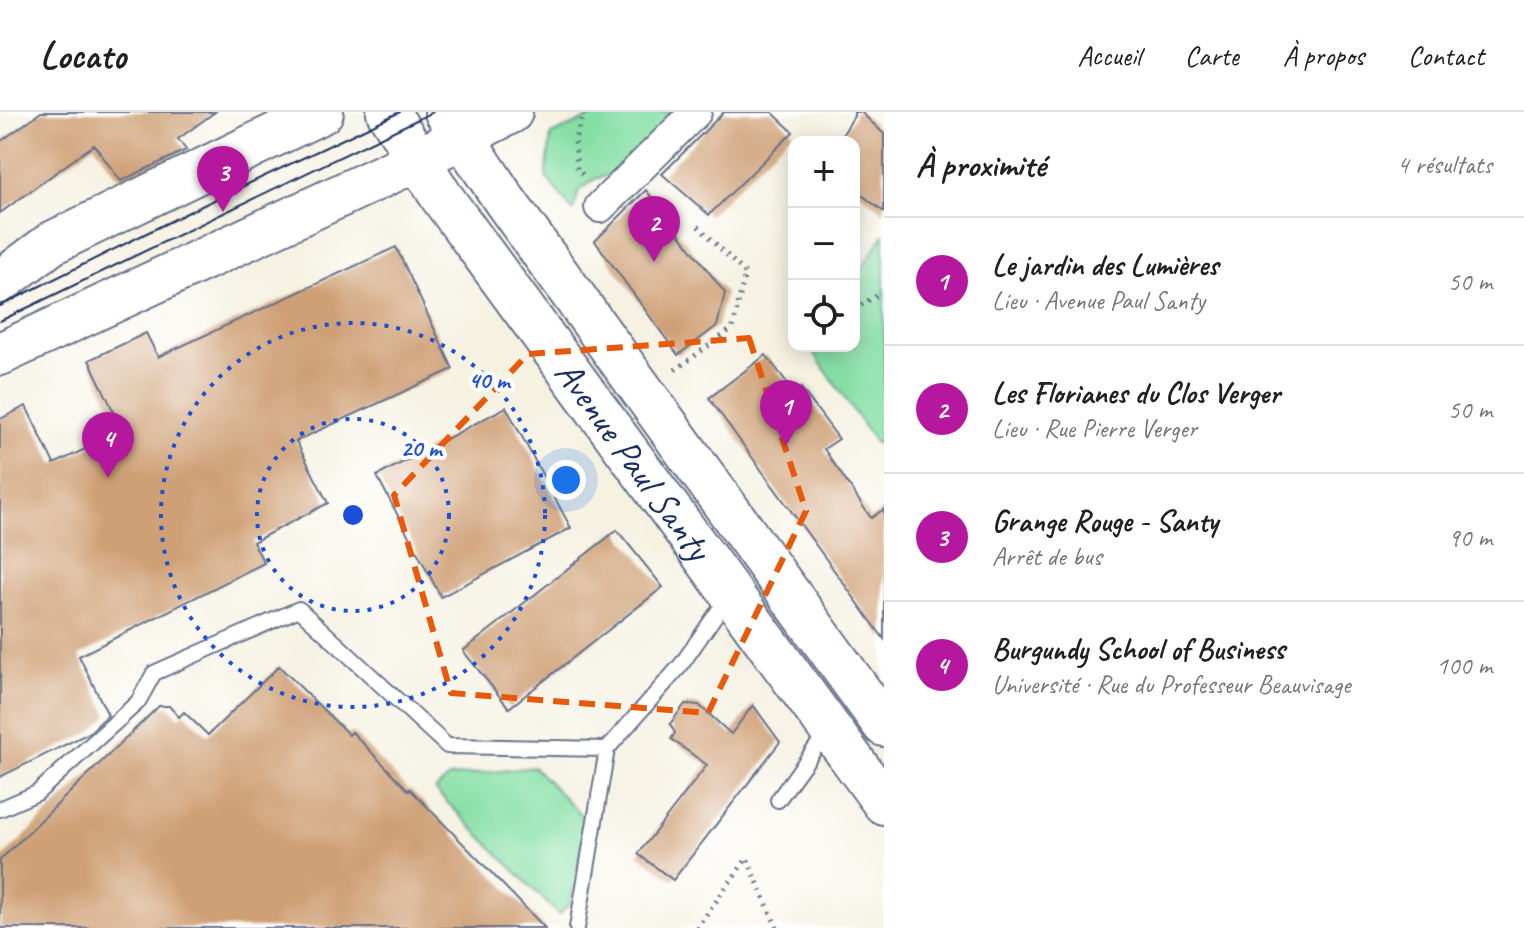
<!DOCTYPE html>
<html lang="fr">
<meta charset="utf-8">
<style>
:root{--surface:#fff;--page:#f6f6f6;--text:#202124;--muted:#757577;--line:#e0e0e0;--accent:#b5179e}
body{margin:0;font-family:Caveat,sans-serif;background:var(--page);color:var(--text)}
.controls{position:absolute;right:24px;top:24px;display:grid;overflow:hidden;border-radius:16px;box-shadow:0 4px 20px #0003}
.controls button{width:72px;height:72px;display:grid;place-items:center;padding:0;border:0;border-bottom:2px solid var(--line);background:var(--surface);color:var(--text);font:40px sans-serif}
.you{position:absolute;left:566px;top:368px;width:28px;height:28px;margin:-20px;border:6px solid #fff;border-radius:50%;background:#1a73e8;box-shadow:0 0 0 12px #1a73e833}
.badge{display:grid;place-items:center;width:52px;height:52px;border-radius:50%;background:var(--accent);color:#fff;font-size:26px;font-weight:700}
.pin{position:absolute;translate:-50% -66px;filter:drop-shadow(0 2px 4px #0008)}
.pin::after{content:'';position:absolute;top:42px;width:28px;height:24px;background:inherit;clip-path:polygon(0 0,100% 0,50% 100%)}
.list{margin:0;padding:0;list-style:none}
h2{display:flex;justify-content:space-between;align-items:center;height:104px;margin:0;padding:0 32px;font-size:34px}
h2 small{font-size:26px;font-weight:400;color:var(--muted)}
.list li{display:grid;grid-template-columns:52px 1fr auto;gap:24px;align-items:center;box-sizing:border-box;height:128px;padding:0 32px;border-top:2px solid var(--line)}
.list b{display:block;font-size:30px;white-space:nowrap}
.list p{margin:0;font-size:26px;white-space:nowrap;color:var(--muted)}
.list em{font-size:26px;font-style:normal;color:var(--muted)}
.icon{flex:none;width:44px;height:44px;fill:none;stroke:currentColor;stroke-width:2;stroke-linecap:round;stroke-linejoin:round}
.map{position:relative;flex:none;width:884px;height:816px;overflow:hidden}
header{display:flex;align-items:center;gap:48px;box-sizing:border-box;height:112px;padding:0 40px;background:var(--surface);border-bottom:2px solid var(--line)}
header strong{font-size:38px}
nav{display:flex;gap:44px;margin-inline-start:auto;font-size:28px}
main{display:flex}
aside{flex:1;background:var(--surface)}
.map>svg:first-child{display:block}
.green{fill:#85dfa4;stroke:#508781;stroke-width:2}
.building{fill:#cfa076}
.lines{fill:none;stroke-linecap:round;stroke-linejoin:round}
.lane-casing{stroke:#67738c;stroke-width:18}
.street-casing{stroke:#67738c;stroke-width:34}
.secondary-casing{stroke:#67738c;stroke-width:46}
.path{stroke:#67738c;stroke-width:5;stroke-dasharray:2 6;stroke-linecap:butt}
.lane{stroke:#fff;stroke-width:14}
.street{stroke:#fff;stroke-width:30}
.secondary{stroke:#fff;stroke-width:42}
.tram{stroke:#1b2f5e;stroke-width:2}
.marked{fill:none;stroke:#e8590c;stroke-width:6;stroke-dasharray:16 10;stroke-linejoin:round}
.ring{fill:none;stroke:#1d4ed8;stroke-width:4;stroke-dasharray:4 8}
.labels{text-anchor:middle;stroke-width:8;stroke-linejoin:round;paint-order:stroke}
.street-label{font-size:38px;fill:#1b2f5e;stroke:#fff}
.centre{fill:#1d4ed8;stroke:#fff;stroke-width:4}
.ring-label{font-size:24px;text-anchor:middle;font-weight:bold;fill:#1d4ed8;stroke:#fff;stroke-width:8;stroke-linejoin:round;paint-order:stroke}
</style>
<header>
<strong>Locato</strong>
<nav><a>Accueil</a><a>Carte</a><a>À propos</a><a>Contact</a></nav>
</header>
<main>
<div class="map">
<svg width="884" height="816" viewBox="0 0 884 816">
<rect width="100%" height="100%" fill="#fff"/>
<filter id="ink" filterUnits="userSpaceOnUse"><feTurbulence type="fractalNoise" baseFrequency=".0125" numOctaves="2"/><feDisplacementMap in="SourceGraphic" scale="16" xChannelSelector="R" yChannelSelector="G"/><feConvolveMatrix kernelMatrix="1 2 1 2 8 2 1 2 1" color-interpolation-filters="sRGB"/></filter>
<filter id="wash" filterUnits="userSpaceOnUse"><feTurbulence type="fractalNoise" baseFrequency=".006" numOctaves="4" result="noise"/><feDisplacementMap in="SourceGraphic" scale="32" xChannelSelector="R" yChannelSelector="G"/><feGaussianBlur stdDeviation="1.8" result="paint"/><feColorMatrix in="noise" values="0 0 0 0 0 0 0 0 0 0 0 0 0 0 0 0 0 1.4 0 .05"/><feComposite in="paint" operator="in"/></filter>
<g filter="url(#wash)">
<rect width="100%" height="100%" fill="#f5f2e2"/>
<!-- green -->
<path class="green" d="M602,0H682L618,60L595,67L579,79L573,99L546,65L551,23Z
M884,122V320L876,332L811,237L813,234H854V169Z
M534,655L587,709L570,791L559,803L435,678L449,665Z"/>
<g id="blocks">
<!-- building -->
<path class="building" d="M41,0H215L178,27L186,38L121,69L94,33L0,101V30Z
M724,0H772L793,20L709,103L662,62Z
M854,0H861L884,22V100L854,77V30H838L854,4Z
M646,78L725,181L717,214L678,243L595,129Z
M396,135L453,257L296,329L328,391L253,430L264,451L79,544L108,603L89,621L0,665V307L26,294L54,352L123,319L89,248L146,221L158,245Z
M766,243L795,281L801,276L839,327L824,337L871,406L884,397V527L709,286Z
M506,295L571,416L441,485L377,364Z
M617,418L663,475L509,596L463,539Z
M279,554L349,623L352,620L409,679L410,677L545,816H0V748L159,594H169L179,605L184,600L208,623Z
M685,592L699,593L731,622L753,593L780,630L673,768L638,742L707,653L671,627L675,621L670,612Z"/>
</g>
</g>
<g filter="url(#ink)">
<use href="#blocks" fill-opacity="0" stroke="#67738c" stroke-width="2"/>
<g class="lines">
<!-- lane casing -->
<g class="lane-casing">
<path id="lane" d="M778,688L827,620
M0,697L37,681L138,590L154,561L299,497L447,634L607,637L681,553L728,485
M577,816L607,637"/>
</g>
<!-- street casing -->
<g class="street-casing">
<path id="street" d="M600,95L696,0"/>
</g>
<!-- secondary casing -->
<g class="secondary-casing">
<g id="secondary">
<path id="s1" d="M388,0L441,84L884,691"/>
<path d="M446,0L505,89L884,613"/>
<path d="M0,170L52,131L322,0"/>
<path d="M0,242L419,47L511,0"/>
</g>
</g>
<!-- path -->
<path class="path" d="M584,0L575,27L577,57L586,66
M854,197L878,183L884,184
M675,258L733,216L745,161L698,114
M697,816L747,746L777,816"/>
<!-- lane -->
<use href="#lane" class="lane"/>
<!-- street -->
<use href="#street" class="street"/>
<!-- secondary -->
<use href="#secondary" class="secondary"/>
<!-- tram -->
<path class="tram" d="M0,194L193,98L400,0
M0,209L433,0"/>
</g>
</g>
<!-- marked area -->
<path class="marked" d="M749,226L806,399L708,601L451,581L394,383L528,242Z"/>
<!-- distance rings -->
<g class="ring">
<circle cx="353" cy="403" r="96"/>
<circle cx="353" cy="403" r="192"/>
</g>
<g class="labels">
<!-- street labels -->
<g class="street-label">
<text dy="13" stroke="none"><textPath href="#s1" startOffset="426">Avenue Paul Santy</textPath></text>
</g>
</g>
<circle cx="353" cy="403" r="12" class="centre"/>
<g class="ring-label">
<text x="489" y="276">40 m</text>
<text x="421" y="344">20 m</text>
</g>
</svg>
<div class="controls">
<button>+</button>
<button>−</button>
<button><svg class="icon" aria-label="locate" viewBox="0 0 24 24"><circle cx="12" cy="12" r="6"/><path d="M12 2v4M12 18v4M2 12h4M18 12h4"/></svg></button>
</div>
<div class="you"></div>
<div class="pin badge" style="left:786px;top:334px">1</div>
<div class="pin badge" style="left:654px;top:150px">2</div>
<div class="pin badge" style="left:223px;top:100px">3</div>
<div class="pin badge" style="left:108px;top:366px">4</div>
</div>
<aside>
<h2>À proximité<small>4 résultats</small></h2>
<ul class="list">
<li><span class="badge">1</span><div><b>Le jardin des Lumières</b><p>Lieu · Avenue Paul Santy</p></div><em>50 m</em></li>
<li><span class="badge">2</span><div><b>Les Florianes du Clos Verger</b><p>Lieu · Rue Pierre Verger</p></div><em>50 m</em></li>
<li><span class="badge">3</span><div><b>Grange Rouge - Santy</b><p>Arrêt de bus</p></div><em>90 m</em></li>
<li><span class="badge">4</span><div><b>Burgundy School of Business</b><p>Université · Rue du Professeur Beauvisage</p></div><em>100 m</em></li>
</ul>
</aside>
</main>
